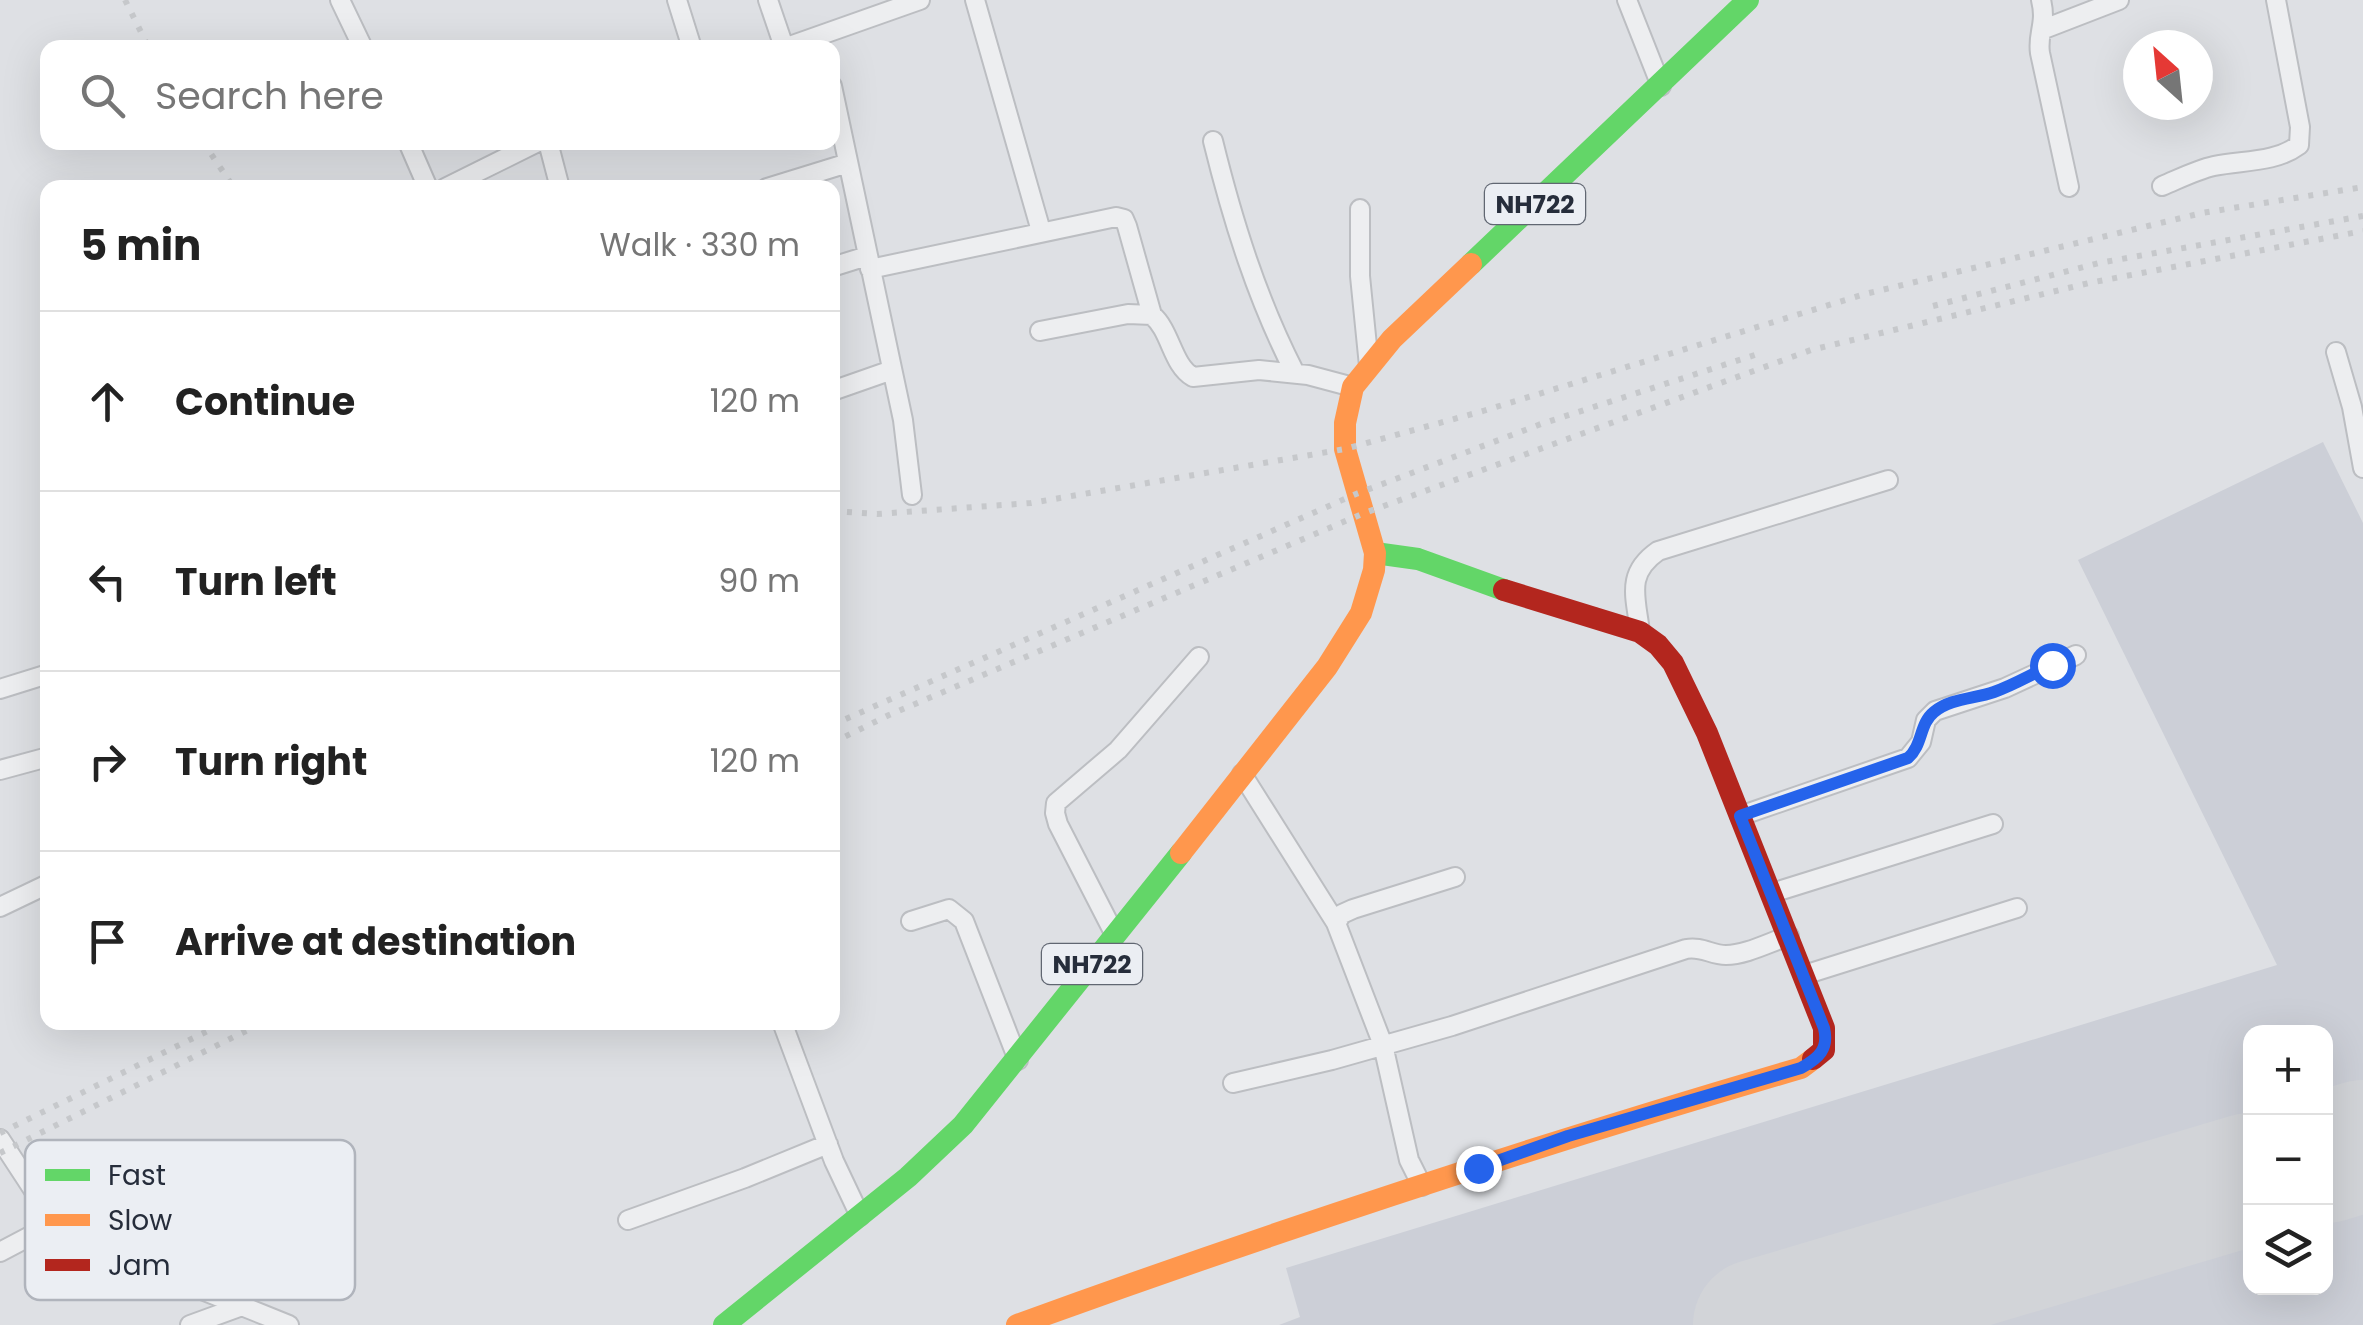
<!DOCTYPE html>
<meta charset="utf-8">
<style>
:root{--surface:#fff;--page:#f2f2f2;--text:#222;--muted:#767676;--line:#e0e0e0}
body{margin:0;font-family:Poppins,sans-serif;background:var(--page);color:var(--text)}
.controls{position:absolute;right:30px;bottom:30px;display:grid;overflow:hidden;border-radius:20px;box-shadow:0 10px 40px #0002}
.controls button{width:90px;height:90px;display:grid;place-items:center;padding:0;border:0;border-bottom:2px solid var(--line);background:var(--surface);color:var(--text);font:50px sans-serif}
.compass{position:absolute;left:2123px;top:30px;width:90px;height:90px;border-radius:50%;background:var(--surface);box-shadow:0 10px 40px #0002;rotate:333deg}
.stop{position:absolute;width:30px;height:30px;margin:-22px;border:8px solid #2563eb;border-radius:50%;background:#fff}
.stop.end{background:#2563eb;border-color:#fff;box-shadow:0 2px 10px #0008}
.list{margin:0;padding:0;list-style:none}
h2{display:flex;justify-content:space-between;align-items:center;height:130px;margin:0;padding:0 40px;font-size:42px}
h2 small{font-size:32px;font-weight:400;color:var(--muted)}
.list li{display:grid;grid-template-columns:65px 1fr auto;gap:30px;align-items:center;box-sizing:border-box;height:180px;padding:0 40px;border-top:2px solid var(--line)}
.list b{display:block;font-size:38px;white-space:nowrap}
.list em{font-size:32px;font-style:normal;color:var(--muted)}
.icon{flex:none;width:55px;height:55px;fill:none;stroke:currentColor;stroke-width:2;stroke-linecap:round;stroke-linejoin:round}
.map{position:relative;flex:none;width:2363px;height:1325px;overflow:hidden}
.search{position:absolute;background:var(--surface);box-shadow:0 10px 40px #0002;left:40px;top:40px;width:800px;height:110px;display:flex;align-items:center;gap:25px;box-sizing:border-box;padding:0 35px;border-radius:20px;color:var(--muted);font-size:38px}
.panel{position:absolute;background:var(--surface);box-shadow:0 10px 40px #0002;left:40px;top:180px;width:800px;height:850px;border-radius:20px}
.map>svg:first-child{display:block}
.built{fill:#cccfd7;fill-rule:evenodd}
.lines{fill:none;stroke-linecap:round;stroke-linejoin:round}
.runway{stroke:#d2d4d8;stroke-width:132}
.street-casing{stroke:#bcbec2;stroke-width:22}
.street{stroke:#edeef0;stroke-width:18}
.fast{stroke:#63d668;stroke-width:22}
.slow{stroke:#ff974d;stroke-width:22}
.jam{stroke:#b3261e;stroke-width:22}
.rail{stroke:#c6c8cb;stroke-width:6;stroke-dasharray:5 10;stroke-linecap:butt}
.route{stroke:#2563eb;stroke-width:12}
.labels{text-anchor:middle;stroke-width:9;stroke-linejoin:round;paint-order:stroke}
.shield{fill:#ebeef3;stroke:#616772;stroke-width:2.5}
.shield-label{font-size:25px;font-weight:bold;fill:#262d3b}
.key{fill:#ebeef3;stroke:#b0b4bc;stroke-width:2.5}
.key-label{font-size:28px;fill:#262d3b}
</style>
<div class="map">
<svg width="2363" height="1325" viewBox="0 0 2363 1325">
<rect width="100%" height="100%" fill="#dee0e4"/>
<!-- built -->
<path class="built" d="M2323,442L2363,523V1325H1279L1300,1317L1286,1268L2277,965L2078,560ZM2250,1032H2326V1288H2250Z"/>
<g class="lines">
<!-- runway -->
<path class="runway" d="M2326,1157L2363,1146
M1759,1325L2250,1179"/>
<!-- street casing -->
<g class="street-casing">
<path id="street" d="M340,0L363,48
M677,0L692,48
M768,0L784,47
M975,0L1041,231
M1627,0L1661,86
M2041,0C2047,24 2037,33 2040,53L2069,187
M2044,29L2119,0
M784,48L920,0
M832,86L903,420L912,495
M1213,141C1233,222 1257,299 1295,373
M408,142L428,188
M548,142L560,188
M2162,186C2179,179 2196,170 2214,166C2242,160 2275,163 2299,145L2300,127L2276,0
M445,188L538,142
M767,188L848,163
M1360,209V276L1369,366
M832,267L867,256
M870,269L1116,217L1124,219L1127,226L1152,315
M1040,331L1128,314L1152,315C1171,331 1172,365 1193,377L1259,370L1308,375L1353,387
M2336,352L2352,407L2363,468
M832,391L892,370
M1640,632C1636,597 1625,574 1658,551L1888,480
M0,689L48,674
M0,770L48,757
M1242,774L1336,923
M1740,816L1908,758L1921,742L1926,720L1935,711L2005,688L2076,655
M1772,893L1993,824
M0,907L48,884
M911,921L949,909L964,921L1018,1060
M1115,935L1058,824L1055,813L1056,803L1118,750L1199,657
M1804,975L2017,908
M782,1022L834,1161L860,1216
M1233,1083L1332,1060L1452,1026L1686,949C1702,946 1711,955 1726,955C1746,955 1770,942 1789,936
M0,1139L55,1223L132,1262L289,1325
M1422,1186L1409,1160L1383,1045L1336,923L1342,914L1353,909L1455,877
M628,1220L745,1178L828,1144
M0,1252L55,1223
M190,1325L242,1306"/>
</g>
<!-- street -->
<use href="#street" class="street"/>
<!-- fast -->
<path class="fast" d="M1471,264L1748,0
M1375,553L1418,559L1504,590
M724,1325L908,1177L963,1125L1181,853"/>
<!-- slow -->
<path class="slow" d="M1181,853L1327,667L1361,613L1374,570L1375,553L1345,449V423L1353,387L1392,339L1471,264
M1017,1325C1276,1231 1537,1145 1801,1068L1813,1059"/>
<!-- jam -->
<path class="jam" d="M1504,590L1640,632L1658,645L1673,663L1707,733L1824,1028V1050L1813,1059"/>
<!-- rail -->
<path class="rail" d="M125,0L149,48
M203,142L234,188
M1933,306L2099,263L2363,216
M832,511L877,514L1031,503L1345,449L1483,411L1865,294L2202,213L2363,187
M832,725L1356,494L1541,424L1764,352
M832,743L889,715L1362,514L1811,350L2089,283L2363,231
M0,1133L226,1022
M0,1153L264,1022"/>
</g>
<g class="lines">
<!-- route -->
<path class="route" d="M1478,1168L1568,1136L1801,1068C1819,1058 1829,1049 1824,1028L1740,816L1908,758C1923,745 1919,724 1934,712C1951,698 1974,699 1994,692C2014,685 2032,674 2052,665"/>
</g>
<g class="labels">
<!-- shield labels -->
<g class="shield">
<rect x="1485" y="184" width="100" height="40" rx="8"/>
<rect x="1042" y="944" width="100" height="40" rx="8"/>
</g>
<g class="shield-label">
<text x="1535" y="213">NH722</text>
<text x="1092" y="973">NH722</text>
</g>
</g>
<!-- legend -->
<rect x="25" y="1140" width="330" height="160" rx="15" class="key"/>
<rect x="45" y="1169" width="45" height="12" fill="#63d668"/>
<rect x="45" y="1214" width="45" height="12" fill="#ff974d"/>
<rect x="45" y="1259" width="45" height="12" fill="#b3261e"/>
<g class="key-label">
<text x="108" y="1185">Fast</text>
<text x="108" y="1230">Slow</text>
<text x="108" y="1275">Jam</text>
</g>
</svg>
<div class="controls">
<button>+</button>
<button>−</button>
<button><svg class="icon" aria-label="layers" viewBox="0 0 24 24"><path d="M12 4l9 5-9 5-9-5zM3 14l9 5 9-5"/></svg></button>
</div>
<svg class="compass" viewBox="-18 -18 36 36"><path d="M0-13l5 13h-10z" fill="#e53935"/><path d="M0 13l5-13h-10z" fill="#767676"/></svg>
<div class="stop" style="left:2052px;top:665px"></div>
<div class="stop end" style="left:1478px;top:1168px"></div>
<div class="search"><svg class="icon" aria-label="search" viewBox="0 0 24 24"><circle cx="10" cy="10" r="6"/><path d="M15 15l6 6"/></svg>Search here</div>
<section class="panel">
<h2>5 min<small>Walk · 330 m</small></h2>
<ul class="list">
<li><svg class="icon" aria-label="ahead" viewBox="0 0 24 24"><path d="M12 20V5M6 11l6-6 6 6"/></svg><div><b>Continue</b></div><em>120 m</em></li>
<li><svg class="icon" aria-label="left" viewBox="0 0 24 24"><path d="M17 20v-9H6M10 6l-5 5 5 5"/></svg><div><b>Turn left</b></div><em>90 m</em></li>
<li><svg class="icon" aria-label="right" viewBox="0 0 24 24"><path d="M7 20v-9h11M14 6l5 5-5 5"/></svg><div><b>Turn right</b></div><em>120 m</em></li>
<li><svg class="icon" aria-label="arrive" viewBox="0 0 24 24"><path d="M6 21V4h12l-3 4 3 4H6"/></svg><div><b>Arrive at destination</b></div></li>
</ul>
</section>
</div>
